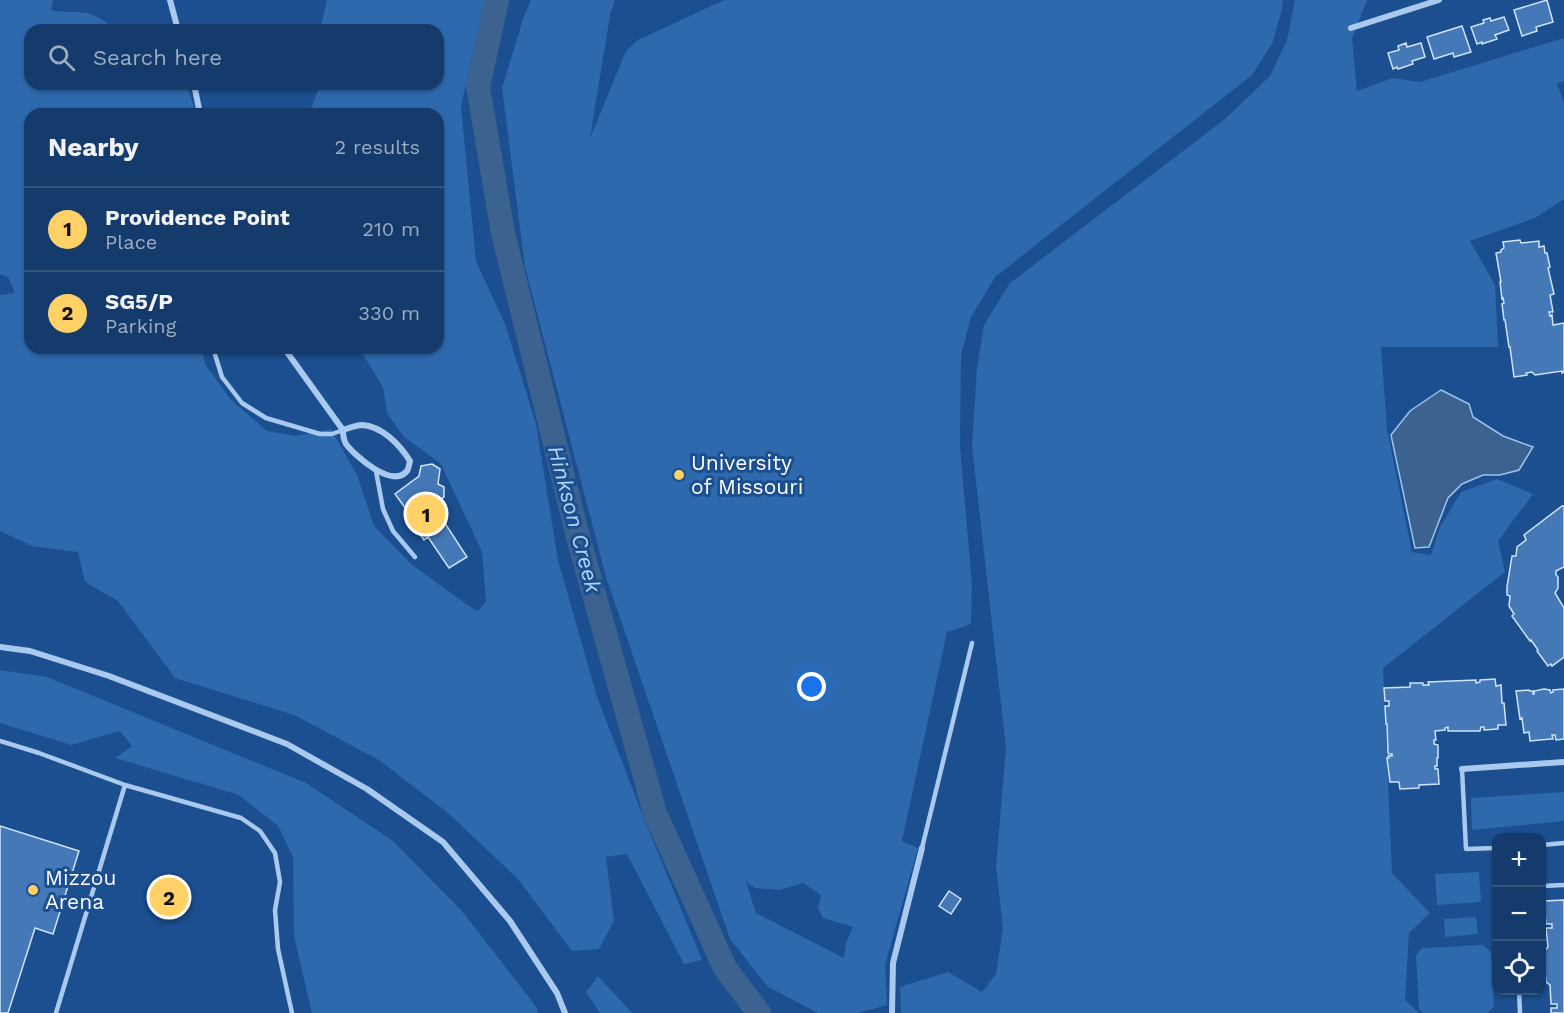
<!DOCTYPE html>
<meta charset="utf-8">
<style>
:root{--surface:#143b6b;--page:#1d4271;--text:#f1f3f6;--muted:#9dadc1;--line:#33557e;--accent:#ffd166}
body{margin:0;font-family:"Work Sans",sans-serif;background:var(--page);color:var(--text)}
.controls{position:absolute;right:18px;bottom:18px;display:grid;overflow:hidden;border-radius:12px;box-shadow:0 2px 4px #0004}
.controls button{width:54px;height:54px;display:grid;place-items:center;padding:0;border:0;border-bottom:2px solid var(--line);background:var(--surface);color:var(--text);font:30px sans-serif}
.you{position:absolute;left:812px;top:687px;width:21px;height:21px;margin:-15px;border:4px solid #fff;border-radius:50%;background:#1a73e8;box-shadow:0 0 0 9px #1a73e833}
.badge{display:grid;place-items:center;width:39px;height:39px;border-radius:50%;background:var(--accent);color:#111;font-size:20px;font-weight:700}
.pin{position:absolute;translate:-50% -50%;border:3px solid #fff;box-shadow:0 2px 6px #0006}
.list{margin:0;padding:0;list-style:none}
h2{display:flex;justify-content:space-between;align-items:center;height:78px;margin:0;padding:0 24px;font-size:26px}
h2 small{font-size:20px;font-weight:400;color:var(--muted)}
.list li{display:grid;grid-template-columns:39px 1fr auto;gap:18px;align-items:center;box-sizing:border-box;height:84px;padding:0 24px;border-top:2px solid var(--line)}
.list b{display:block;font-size:22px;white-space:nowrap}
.list p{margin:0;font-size:20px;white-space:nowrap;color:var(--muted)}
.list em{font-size:20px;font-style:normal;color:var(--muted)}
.icon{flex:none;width:33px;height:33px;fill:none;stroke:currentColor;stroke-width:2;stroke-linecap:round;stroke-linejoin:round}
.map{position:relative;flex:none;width:1564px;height:1013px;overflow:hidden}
.search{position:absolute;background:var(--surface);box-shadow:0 2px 4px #0004;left:24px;top:24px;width:420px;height:66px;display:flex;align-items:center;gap:15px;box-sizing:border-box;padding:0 21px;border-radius:18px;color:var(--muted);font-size:22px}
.panel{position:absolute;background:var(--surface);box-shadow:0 2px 4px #0004;left:24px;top:108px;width:420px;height:246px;border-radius:18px}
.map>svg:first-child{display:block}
.green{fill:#2e69ad;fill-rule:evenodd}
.water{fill:#3c6290;stroke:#9cc4f0;stroke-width:1.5}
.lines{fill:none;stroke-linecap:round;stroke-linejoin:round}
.river{stroke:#3c6290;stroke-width:24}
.building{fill:#4478b7;stroke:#cfe3fa;stroke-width:1.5}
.lane{stroke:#a9c9ee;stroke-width:4.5}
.street{stroke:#a9c9ee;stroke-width:6}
.poi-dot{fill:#ffd166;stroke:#1b4f8f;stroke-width:2}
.labels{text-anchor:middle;stroke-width:6;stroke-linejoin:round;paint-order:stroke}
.poi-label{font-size:21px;fill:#fff;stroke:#1b4f8f;text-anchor:start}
.water-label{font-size:22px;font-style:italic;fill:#b5d3f5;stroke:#1b4f8f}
</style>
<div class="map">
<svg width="1564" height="1013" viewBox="0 0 1564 1013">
<rect width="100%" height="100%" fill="#1b4f8f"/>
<!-- green -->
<path class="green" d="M0,0H53L51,10C63,13 74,11 86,13C97,15 107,23 116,30H30V84H186L194,106L192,114H30V348H202L205,364L231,400L267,431L296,436L331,429L357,475L374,526L411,564L469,606L478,611L486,602L482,552L441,464L403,436L387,413L383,387L359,348H438V114H309L320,84H438V30H320L327,0H485L461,107L476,261L505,324L536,424L558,560L597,697L645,821L702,960L684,964L627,854L606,857L614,921L599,949L572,951L518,879L448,813L379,760L294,715L175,678L118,601L85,582L78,552L32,546L0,531V295L15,293L8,277L0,274Z
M531,0H615L610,15L590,138L626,51L638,40L724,0H1283L1282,9L1272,44L1252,75L995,277L971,317L961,356L960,447L972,584L971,624L947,632L902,841L918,848L885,965L887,1005L858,1013H818L768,987L730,939L606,577L525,267L502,88L523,19ZM746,882L755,888L779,890L803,883L821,895L818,908L823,918L853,927L846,943L844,958L756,913Z
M1295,0H1367L1352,38L1357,91L1393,78L1420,82L1564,38V81L1557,84L1564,103V199L1535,218L1470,241L1495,285L1498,347H1381L1387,429L1412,552L1431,555L1440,527L1461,492L1497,479L1533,494L1498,541L1505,572L1383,668L1392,873L1430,913L1409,933L1405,1000L1419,1013H901L900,987L948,972L982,992L996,974L1003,928L996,867L1006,748L972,446L977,368L984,325L1010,283L1225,119L1270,76L1287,40Z
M0,670L47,677L306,783L393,841L462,911L537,1008L538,1013H312L294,936L293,857L278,826L239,795L115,758L132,746L120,731L71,745L0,723Z
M1564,792V821L1472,830L1471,798Z
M1479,872L1481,902L1437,905L1435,874Z
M1476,917L1478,934L1445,937L1444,919Z
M1483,945L1491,952L1494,1006L1488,1013H1423L1419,1009L1416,955L1422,948Z
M598,976L632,1013H600L586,992Z"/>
<!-- water -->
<path class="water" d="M1441,390L1469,404L1473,417L1503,436L1533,447L1519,470L1500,475H1483L1462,484L1448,498L1429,547L1415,548L1391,435L1410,411Z"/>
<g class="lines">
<!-- river -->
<path class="river" d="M497,0L478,87L503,233L577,533L655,813L725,968L759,1013"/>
</g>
<!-- building -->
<path class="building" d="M1547,0L1553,22L1536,27L1537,31L1522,36L1514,10Z
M1504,17L1509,30L1495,35L1497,39L1482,44V42L1477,44L1471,27L1484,23L1483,20L1490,18L1491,21Z
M1462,26L1471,52L1454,57L1453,53L1434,59L1427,37Z
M1406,43L1407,47L1421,43L1425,57L1412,61L1413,64L1398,69L1397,67L1393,69L1388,53L1399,50L1398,46Z
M1520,240L1521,243L1539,241V247L1544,246L1545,253H1547L1550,267L1548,268L1554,294L1550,295L1553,312H1549L1550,316L1552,315L1553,325L1564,323V372L1562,373V371L1535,375L1532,372L1526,373L1527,375L1514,377L1510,347H1509L1505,320H1504L1502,304L1504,303L1503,298L1502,299L1500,282H1501L1496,253L1501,252V250L1504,248L1503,242Z
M432,464L440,469L438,484L444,487V497L439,500V506L435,508L467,557L449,568L428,537L424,540L412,523L416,519L408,508L406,509L395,494L419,476L421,466Z
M1562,506H1564V567L1556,571V575L1558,577V588L1555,593L1564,608V657L1552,666L1551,664L1548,666L1537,651L1538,650L1531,640L1530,641L1512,616L1514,614L1509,606L1510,596L1507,595V587L1512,556H1516L1517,547L1526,540L1524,535Z
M1495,679L1496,686L1501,685L1502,703H1504L1506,725H1498V729L1484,730V727H1481L1480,731H1448V727L1445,728V730L1435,731L1436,740H1434V744L1438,745V758H1437V766H1435V769H1438L1439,784L1419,785V788L1400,789L1399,782H1390L1387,758H1389L1388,756H1392V754H1389L1388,753L1387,724H1386L1385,706H1389V701H1385L1384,688L1410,687V683H1423V685H1429L1428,682L1476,680V683L1480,682V680Z
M1544,689L1550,690L1551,693L1553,692V690L1564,689V739L1556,740L1555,735H1552L1553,739H1551L1530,741L1529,732L1524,733L1522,718L1520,719L1516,691L1529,690L1530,691H1533V694H1534V691Z
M0,826L79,851L53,934L35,928L8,1013H0Z
M949,891L961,899L951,914L939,906Z
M1564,900V1013H1551V1008H1557V1004H1551L1550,985L1546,982L1543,952L1548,947L1546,928H1552V924H1546L1544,901Z"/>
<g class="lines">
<!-- lane -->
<path class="lane" d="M213,348L222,377L242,403L266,418L320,434H332L343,430
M376,471L383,509L393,531L415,557
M0,741L39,753L125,785L241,818L260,831L275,853L280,882L275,910L278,949L292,1013
M1462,769L1466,849L1496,848
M1542,845L1564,843
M922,848L972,643
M1542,886L1564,885
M1519,990L1520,1013
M56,1013L125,785"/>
<!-- street -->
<path class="street" d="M170,0L178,30
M1351,28L1439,0
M194,84L200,114
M284,348L343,430C343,435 343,439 346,444C355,456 392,489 407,471C409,468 409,464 410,461C400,445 382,426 362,425C356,425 349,428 343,430
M0,647L30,651L109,676L287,744L367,789L443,842L510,921L557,993L565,1013
M1462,769L1564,762
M892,1013L893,963L922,848"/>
</g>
<!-- markers -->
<g class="poi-dot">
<circle cx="679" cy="475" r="6"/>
<circle cx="33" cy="890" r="6"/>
</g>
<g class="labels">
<!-- poi labels -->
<g class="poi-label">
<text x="691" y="470">University<tspan x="691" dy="24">of Missouri</tspan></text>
<text x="45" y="885">Mizzou<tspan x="45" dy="24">Arena</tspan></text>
</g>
<!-- water labels -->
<g class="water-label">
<text transform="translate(575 519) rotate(75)" y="8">Hinkson Creek</text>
</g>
</g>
</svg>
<div class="controls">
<button>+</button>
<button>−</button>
<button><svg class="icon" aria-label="locate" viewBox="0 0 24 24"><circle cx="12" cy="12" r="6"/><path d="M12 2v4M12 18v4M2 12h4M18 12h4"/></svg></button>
</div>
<div class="you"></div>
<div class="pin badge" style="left:426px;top:514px">1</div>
<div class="pin badge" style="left:169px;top:897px">2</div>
<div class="search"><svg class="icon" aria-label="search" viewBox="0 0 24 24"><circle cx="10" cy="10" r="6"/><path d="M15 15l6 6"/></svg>Search here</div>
<section class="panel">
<h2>Nearby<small>2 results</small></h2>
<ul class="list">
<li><span class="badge">1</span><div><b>Providence Point</b><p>Place</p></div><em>210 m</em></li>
<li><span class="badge">2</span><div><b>SG5/P</b><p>Parking</p></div><em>330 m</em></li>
</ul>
</section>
</div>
